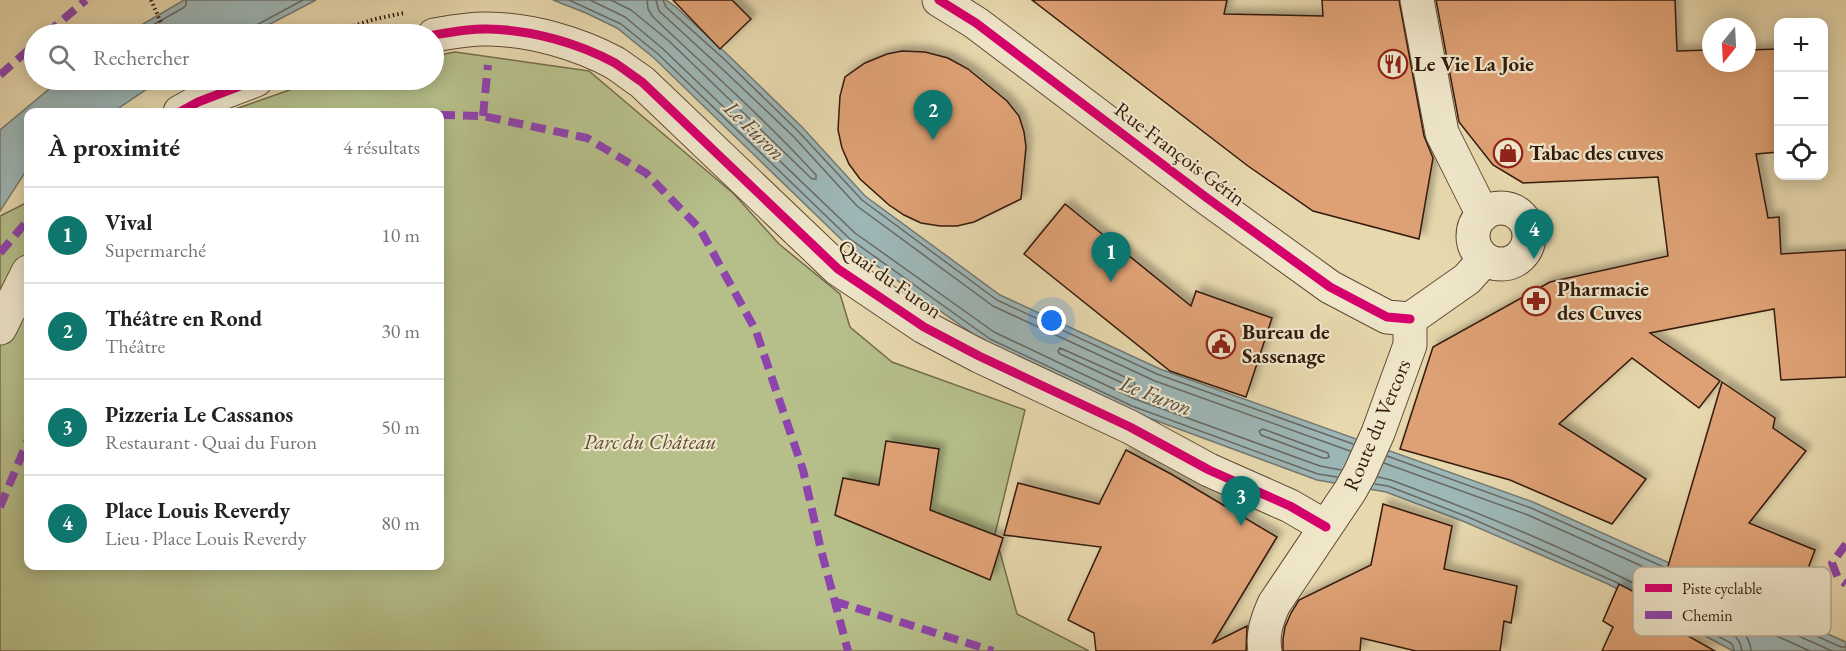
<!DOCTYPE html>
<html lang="fr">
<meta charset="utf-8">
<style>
:root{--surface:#fff;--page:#f6f6f6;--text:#222;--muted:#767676;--line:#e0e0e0;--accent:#0f766e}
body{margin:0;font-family:"EB Garamond",serif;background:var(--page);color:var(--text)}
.controls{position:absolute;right:18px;top:18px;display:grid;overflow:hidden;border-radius:12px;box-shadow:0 3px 15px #0003}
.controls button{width:54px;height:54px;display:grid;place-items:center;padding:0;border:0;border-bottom:2px solid var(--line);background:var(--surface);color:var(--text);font:30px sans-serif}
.compass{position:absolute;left:1702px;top:18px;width:54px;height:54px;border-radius:50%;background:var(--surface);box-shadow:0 3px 15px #0003;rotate:198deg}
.you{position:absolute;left:1052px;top:321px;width:21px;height:21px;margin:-15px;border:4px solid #fff;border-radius:50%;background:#1a73e8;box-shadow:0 0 0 9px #1a73e833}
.badge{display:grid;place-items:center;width:39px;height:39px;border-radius:50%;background:var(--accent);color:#fff;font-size:20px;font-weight:700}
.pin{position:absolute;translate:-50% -50px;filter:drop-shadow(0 2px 3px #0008)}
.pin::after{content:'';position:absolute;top:32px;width:21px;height:18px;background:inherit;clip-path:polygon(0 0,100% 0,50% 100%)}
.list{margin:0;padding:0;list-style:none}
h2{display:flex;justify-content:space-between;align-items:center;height:78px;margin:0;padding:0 24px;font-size:26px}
h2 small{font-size:20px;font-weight:400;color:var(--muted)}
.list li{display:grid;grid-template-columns:39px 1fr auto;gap:18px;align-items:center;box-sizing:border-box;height:96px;padding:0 24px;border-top:2px solid var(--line)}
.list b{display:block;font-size:22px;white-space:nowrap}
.list p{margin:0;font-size:20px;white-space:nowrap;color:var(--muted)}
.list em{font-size:20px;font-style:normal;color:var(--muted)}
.icon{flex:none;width:33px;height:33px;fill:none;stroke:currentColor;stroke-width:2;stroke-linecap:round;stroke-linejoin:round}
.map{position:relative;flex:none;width:1846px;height:651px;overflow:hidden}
.search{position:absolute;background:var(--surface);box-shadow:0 3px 15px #0003;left:24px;top:24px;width:420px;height:66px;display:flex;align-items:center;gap:15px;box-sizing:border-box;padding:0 21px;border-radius:33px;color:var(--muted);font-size:22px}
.panel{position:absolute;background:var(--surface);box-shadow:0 3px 15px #0003;left:24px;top:108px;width:420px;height:462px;border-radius:12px}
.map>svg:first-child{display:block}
.green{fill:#b6bf8a;stroke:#756c4c;stroke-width:1.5}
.water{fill:#9db6b6;stroke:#737872;stroke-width:1.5}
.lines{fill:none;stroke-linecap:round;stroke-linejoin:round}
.shore{stroke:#686862;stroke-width:1.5}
.building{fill:#dea175;stroke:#341a0d;stroke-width:1.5;filter:url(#shadow)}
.street-casing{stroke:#614a35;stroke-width:35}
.path{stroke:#341a0d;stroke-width:4;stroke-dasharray:1.5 3;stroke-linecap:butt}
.street{stroke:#efe6ca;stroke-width:33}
.quiet{stroke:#8e44ad;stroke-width:8;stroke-dasharray:15 8;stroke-linecap:butt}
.cycleway-casing{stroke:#efe6ca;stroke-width:13}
.cycleway{stroke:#d6006c;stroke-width:9}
.labels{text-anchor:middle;stroke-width:4.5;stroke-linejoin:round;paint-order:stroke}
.poi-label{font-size:21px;font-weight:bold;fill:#341a0d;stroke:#efe6ca;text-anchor:start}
.street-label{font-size:21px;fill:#341a0d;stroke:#efe6ca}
.park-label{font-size:21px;font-style:italic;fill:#5b4c32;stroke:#efe6ca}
.water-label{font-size:22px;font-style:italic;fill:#544940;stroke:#efe6ca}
.key{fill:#efe6ca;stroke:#b7a991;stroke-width:1.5}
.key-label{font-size:16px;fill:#341a0d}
</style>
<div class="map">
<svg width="1846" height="651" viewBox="0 0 1846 651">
<defs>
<filter id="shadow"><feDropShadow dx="5.5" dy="-5.5" stdDeviation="3" flood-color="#0004"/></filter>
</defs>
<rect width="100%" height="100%" fill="#e7d8ad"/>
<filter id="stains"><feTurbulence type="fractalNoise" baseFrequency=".00333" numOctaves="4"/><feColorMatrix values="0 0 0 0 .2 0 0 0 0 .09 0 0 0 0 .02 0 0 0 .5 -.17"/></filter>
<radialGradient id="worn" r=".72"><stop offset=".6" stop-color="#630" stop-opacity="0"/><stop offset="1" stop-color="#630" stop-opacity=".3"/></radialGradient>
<!-- green -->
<path class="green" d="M455,52L589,71L734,194L779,244L840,294L850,327L892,362L1025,410L995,534L1017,614L1089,651H0V216L28,202V566H440V112H227L318,80H434V56Z"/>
<!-- water -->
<path class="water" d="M184,0H316L251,34H126Z
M553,0H666L676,7L728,55L802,127L865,196L1000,295L1160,369L1533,502L1846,642V651H1733L1608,584L1465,522L1386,492L1317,480L1130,411L987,344L846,244L654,58L617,28L586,13Z
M60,80H165L147,89L113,112H28V168L0,211V130Z"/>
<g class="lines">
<!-- shore -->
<path class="shore" d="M569,0L621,24L658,54L850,239L990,339L1132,406L1318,474L1337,477
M590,0L625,17L662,48L855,233L994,332L1135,399L1320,466L1341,470
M611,0L631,10L669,41L812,179H816V175C765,119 708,69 653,17L648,9L647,0
M656,0L659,11L718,65L793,136L857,206L993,306L1155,381L1350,451
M663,0L666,7L724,59L798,131L862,200L997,300L1157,374L1353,444
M137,34L183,8L186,5V0
M249,34L250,30L253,27L303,0
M1060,348L1134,381L1135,385L1131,387L1060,354L1058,351Z
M1263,429L1328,453L1329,457L1327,458H1323L1261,435L1259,431Z
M1387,456L1531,508L1666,568
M1384,463L1528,515L1664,576
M1378,477L1391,480C1482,514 1572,550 1658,596
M1375,484L1388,486L1468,517L1618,583
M1696,582L1841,647H1846
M1693,589L1832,651
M1683,609L1736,637L1740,643L1742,651
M1679,616L1731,643L1733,646L1734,651
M1751,651C1750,627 1721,619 1703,609L1702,605L1705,604L1810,651"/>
</g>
<!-- building -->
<path class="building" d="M673,0H732L751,19L720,49Z
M1032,0H1227L1224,14L1323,16L1322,0H1399L1424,136L1433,158L1419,239L1313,211L1248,166Z
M1436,0H1675L1677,51L1711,50V63H1747V50L1779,49V152L1756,154L1768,218L1779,217L1781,254L1846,250V377L1781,380L1774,309L1650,333L1720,381L1699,408L1632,358L1559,424L1646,479L1612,524L1510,480L1400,449L1433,347L1550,282L1668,256L1658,177L1523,183L1493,165L1459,122Z
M902,51L925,52L948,58L968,69L1007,101L1019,116L1024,132L1026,147L1021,199L974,222L957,226H940L921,223L904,215L889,205L860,179L849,164L842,148L838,130L840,96L845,77L865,63L887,54Z
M1065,204L1191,306L1196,291L1272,318L1246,397L1170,371L1024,254Z
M1722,382L1775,418L1773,428L1806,451L1749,523L1815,550L1802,584L1781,578L1770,601L1698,574L1672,627L1715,651H1602L1613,627L1603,621L1619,584L1657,604Z
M886,441L939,449L930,510L1003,538L990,580L835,515L843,478L879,485Z
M1126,450L1171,474L1277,537L1213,643L1247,626L1246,651H1096L1094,633L1068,620L1101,547L1004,535L1018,483L1099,504Z
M1383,504L1452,526L1444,569L1517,586L1511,623L1504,621L1500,651H1416L1361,638L1360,651H1283V639L1285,627L1291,613L1299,600L1371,565Z"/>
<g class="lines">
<!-- street casing -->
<g class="street-casing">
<path id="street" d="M939,0L976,23L1207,198L1330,287L1387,317L1410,319
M1417,0L1442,133L1483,215
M434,35C451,32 471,28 489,29C532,30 578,43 615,63C624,69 633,76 642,82L838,269L924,327L979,356L1130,427L1209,470L1290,506L1326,527
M180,112L198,102L256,80
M1473 236a28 28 0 1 1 56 0a28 28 0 1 1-56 0Z
M1410,319L1467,279L1485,259
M0,328L28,272
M1265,651C1262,634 1267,620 1274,604L1350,491L1360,473L1378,433L1410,345V319"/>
</g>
<!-- path -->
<path class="path" d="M151,0L166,34
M328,34L375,19L404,13"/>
<!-- street -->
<use href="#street" class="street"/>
<!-- quiet -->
<path class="quiet" d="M46,34L86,0
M0,75L34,45
M440,115L483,116L587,138L646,173L700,229L756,331L803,470L821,550L848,651
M483,116L488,65
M0,253L28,220
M0,507L28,440
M1846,544L1832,563L1838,578L1846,584
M834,601L993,651"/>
<!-- cycleway casing -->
<g class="cycleway-casing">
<path id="cycleway" d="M939,0L976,23L1207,198L1330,287L1387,317L1410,319
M434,35C451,32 471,28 489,29C532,30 578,43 615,63C624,69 633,76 642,82L838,269L924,327L979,356L1130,427L1209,470L1290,506L1326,527
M180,112L198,102L256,80"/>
</g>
<!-- cycleway -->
<use href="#cycleway" class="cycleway"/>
</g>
<!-- icons -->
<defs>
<g id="restaurant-ring" transform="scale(1.5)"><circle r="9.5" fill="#efe6ca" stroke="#8f2418" stroke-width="1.5"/><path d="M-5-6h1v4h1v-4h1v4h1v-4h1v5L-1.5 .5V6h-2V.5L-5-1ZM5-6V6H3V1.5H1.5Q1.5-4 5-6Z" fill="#8f2418"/></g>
<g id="shop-ring" transform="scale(1.5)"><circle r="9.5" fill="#efe6ca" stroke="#8f2418" stroke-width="1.5"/><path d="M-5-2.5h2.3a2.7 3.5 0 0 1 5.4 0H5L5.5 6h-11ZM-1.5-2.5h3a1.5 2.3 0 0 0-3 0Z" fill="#8f2418"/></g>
<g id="pharmacy-ring" transform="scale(1.5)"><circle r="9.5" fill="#efe6ca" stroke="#8f2418" stroke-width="1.5"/><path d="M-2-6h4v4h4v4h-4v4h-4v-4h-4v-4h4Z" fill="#8f2418"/></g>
<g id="civic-ring" transform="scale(1.5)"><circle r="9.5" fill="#efe6ca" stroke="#8f2418" stroke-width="1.5"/><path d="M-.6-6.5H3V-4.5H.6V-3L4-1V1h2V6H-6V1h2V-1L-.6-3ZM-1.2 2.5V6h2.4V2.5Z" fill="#8f2418"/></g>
</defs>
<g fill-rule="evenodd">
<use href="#restaurant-ring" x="1393" y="64"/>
<use href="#shop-ring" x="1508" y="153"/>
<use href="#pharmacy-ring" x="1536" y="301"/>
<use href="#civic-ring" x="1221" y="344"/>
</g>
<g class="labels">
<!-- poi labels -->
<g class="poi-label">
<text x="1414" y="71">Le Vie La Joie</text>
<text x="1529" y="160">Tabac des cuves</text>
<text x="1557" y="296">Pharmacie<tspan x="1557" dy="24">des Cuves</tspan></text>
<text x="1242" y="339">Bureau de<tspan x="1242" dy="24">Sassenage</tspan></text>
</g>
<!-- street labels -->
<g class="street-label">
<text transform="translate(1180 154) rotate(37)" y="7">Rue François Gérin</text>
<text transform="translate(890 279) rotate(35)" y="7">Quai du Furon</text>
<text transform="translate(1377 425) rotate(-67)" y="7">Route du Vercors</text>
</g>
<!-- park labels -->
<g class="park-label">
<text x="650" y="449">Parc du Château</text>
</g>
<!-- water labels -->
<g class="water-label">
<text transform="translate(755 130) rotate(44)" y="8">Le Furon</text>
<text transform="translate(1156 395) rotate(21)" y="8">Le Furon</text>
</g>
</g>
<!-- legend -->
<rect x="1633" y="567" width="198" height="69" rx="9" class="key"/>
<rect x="1645" y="584" width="27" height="8" fill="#d6006c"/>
<rect x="1645" y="611" width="27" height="8" fill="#8e44ad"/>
<g class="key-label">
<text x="1682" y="594">Piste cyclable</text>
<text x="1682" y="621">Chemin</text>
</g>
<rect width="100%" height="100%" filter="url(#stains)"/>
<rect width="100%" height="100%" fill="url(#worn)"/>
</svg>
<div class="controls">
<button>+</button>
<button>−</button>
<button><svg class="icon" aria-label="locate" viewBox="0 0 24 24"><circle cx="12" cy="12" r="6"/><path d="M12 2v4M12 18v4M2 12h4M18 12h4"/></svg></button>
</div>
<svg class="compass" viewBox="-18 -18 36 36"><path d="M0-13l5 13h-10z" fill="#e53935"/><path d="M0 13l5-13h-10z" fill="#767676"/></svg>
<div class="you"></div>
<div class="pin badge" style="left:1111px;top:282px">1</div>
<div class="pin badge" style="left:933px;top:140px">2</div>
<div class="pin badge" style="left:1241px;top:526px">3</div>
<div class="pin badge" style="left:1534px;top:259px">4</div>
<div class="search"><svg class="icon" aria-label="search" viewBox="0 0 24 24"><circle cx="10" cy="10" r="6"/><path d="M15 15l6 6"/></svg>Rechercher</div>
<section class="panel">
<h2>À proximité<small>4 résultats</small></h2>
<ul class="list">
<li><span class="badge">1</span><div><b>Vival</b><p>Supermarché</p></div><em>10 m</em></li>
<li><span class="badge">2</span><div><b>Théâtre en Rond</b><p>Théâtre</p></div><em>30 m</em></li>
<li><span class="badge">3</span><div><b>Pizzeria Le Cassanos</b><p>Restaurant · Quai du Furon</p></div><em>50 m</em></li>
<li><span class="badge">4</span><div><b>Place Louis Reverdy</b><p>Lieu · Place Louis Reverdy</p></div><em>80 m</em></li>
</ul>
</section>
</div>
